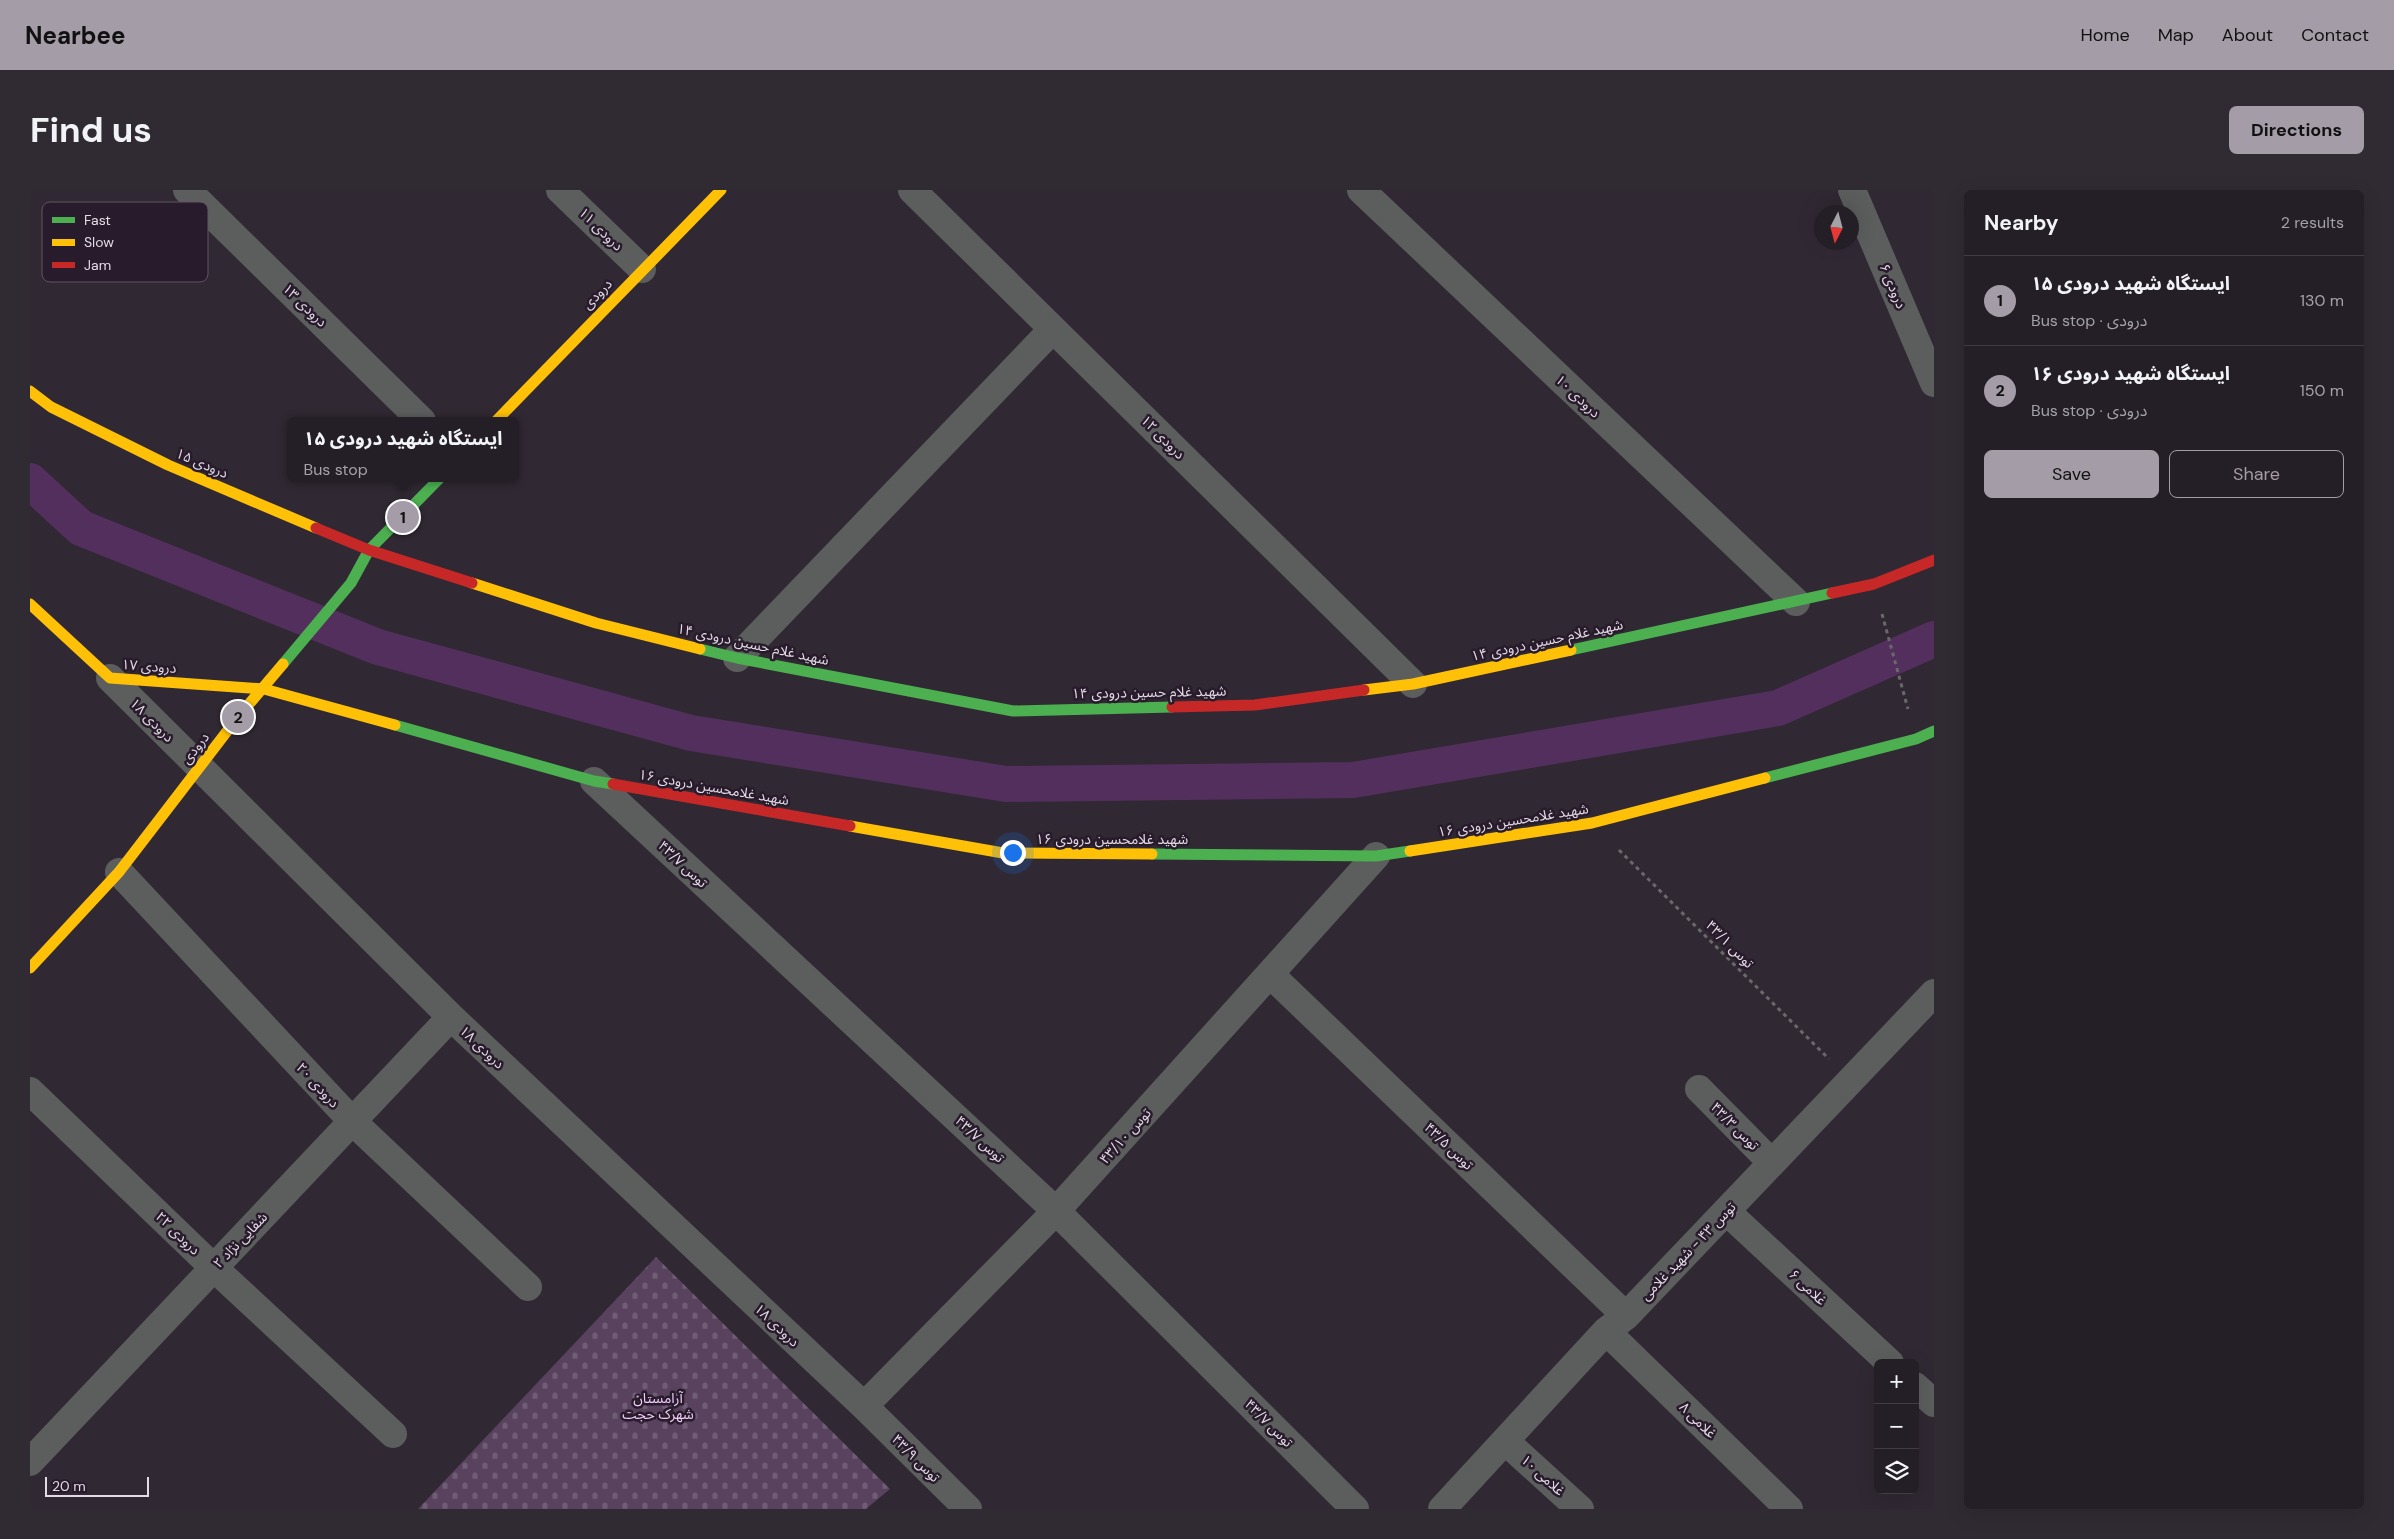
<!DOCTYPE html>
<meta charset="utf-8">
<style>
:root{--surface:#241e26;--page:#302b32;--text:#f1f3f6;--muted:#a3a2a7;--line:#413c43;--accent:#a49ca7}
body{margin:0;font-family:"DM Sans","Noto Sans Arabic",sans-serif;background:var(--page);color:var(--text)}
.controls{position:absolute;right:15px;bottom:15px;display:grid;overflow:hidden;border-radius:8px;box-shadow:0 5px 20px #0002}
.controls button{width:45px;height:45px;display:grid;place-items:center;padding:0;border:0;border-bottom:1px solid var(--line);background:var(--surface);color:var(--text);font:25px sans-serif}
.compass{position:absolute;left:1784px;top:15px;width:45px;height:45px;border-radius:50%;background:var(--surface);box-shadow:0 5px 20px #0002;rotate:186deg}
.scale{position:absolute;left:15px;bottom:12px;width:104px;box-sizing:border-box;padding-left:5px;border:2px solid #e3dae6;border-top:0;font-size:14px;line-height:18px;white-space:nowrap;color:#e3dae6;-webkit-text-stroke:4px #281b2b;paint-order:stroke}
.you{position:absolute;left:982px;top:662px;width:18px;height:18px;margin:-12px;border:4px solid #fff;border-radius:50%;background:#1a73e8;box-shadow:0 0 0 8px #1a73e833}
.badge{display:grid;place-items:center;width:32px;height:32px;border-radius:50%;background:var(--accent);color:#111;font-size:16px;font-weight:700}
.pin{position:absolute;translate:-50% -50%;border:2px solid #fff;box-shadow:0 1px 5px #0006}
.popup{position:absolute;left:257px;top:227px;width:232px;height:65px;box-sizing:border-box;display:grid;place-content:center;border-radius:8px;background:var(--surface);filter:drop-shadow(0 1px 4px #0005);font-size:16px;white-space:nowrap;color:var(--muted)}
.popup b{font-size:19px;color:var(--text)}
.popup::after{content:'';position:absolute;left:50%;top:100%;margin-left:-10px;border:10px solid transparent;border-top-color:var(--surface)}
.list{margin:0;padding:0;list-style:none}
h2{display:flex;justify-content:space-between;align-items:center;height:65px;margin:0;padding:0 20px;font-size:21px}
h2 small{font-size:16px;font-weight:400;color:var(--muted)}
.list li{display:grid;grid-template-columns:32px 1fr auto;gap:15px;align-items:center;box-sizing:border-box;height:90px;padding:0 20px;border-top:1px solid var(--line)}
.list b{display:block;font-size:19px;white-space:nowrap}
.list p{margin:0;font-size:16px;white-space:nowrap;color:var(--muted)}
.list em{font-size:16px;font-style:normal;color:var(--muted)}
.actions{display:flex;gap:10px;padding:15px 20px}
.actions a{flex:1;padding:11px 0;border:1px solid var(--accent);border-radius:8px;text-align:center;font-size:18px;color:var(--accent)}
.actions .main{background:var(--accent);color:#111}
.icon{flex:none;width:28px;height:28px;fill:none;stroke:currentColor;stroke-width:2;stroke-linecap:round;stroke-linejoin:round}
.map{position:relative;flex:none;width:1904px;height:1319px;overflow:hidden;border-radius:8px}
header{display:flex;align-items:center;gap:30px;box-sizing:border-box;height:70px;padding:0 25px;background:var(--accent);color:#111}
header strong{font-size:24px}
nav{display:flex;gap:28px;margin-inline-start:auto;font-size:18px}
.intro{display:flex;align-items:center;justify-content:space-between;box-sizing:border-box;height:120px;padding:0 30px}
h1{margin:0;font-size:35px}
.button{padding:12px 22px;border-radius:8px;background:var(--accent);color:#111;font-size:18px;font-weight:700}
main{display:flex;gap:30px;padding:0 30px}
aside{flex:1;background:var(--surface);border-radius:8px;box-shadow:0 5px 20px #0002}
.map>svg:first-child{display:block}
.cemetery{fill:url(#cemetery-stones)}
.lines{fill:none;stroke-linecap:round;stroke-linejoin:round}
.canal{stroke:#532f5d;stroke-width:36}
.path{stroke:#69696a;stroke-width:3;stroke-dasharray:4 4;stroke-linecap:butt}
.street{stroke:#5c5e5e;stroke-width:28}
.fast{stroke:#4caf50;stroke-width:11}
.slow{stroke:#ffc107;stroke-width:11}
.jam{stroke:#c62828;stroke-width:11}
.labels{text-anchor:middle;stroke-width:5;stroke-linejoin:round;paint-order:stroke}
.street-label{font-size:14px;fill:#e3dae6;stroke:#281b2b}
.park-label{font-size:14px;fill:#f2cdfc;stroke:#281b2b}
.key{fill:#281b2b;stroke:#605463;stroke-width:1}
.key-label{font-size:14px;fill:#e3dae6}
</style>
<header>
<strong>Nearbee</strong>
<nav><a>Home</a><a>Map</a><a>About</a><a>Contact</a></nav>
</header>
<div class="intro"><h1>Find us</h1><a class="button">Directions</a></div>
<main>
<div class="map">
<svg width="1904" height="1319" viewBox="0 0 1904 1319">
<defs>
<pattern id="cemetery-stones" width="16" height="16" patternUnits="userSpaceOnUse" patternTransform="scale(1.25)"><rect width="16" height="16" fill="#58425e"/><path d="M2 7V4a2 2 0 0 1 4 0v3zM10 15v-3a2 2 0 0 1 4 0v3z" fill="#705d75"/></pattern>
</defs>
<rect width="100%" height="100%" fill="#302832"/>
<!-- cemetery -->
<path class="cemetery" d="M626,1067L860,1299L836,1319H388Z"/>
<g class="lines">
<!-- canal -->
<path class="canal" d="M0,291L51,338L348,457L661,543L976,594L1323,590L1748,518L1904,449"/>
<!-- path -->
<path class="path" d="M1852,424L1878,519
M1589,660L1799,869"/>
<!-- street -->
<path class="street" d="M157,0L392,231
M530,0L612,79
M882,0L1383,494
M1331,0L1766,412
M1822,0L1904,193
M707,468L1023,139
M80,488L421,827L834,1216L938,1319
M564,591L1026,1021L1325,1319
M89,682L323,932L498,1097
M1241,785L1596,1126
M1669,899L1742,973
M0,901L184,1078L363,1244
M1696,1021L1860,1173
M1576,1141L1759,1319
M1885,1196L1904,1213
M834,1216L1026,1021L1346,666
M1475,1251L1550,1319
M0,1272L421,827
M1412,1319L1576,1141L1596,1126L1904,803"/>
<!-- fast -->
<path class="fast" d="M670,459L707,468L983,521L1142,517
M1541,460L1802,403
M253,474L321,393L339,360L410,288
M365,535L564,591L583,594
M1735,588L1886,549L1904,541
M1122,664L1346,666L1380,661"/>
<!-- slow -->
<path class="slow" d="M0,201L21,217L138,275L286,338
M466,231L691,0
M442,393L566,433L670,459
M0,414L80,488L234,499L365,535
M1334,500L1383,494L1541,460
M820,636L973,663L1122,664
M1380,661L1562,633L1735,588
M0,778L89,682L208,527L253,474"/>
<!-- jam -->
<path class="jam" d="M286,338L339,360L442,393
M1802,403L1844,394L1904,370
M1142,517L1225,515L1334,500
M583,594L820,636"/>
</g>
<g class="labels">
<!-- street labels -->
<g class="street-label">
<text transform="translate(571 39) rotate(44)" y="5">درودی ۱۱</text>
<text transform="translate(1863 96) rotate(67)" y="5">درودی ۶</text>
<text transform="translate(567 104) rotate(-46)" y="5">درودی</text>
<text transform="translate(275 115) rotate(44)" y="5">درودی ۱۳</text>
<text transform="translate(1548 206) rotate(43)" y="5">درودی ۱۰</text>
<text transform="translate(1133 247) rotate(45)" y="5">درودی ۱۲</text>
<text transform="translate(172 273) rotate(23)" y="5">درودی ۱۵</text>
<text transform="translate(1517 450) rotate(-12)" y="5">شهید غلام حسین درودی ۱۴</text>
<text transform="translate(723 454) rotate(12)" y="5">شهید غلام حسین درودی ۱۴</text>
<text transform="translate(119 476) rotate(4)" y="5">درودی ۱۷</text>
<text transform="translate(1119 502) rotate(-1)" y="5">شهید غلام حسین درودی ۱۴</text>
<text transform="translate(122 530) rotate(45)" y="5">درودی ۱۸</text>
<text transform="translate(165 558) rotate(-52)" y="5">درودی</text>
<text transform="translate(684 597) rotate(10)" y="5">شهید غلامحسین درودی ۱۶</text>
<text transform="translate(1483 630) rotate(-9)" y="5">شهید غلامحسین درودی ۱۶</text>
<text x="1082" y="654">شهید غلامحسین درودی ۱۶</text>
<text transform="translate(653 674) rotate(43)" y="5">توس ۴۳/۷</text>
<text transform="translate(1700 754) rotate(45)" y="5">توس ۴۳/۱</text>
<text transform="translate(452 857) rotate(43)" y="5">درودی ۱۸</text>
<text transform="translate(288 895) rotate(47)" y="5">درودی ۲۰</text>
<text transform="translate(1705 936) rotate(45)" y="5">توس ۴۳/۳</text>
<text transform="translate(1095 946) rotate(-48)" y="5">توس ۴۳/۱۰</text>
<text transform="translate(950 949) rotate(43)" y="5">توس ۴۳/۷</text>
<text transform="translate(1419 956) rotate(44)" y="5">توس ۴۳/۵</text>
<text transform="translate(148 1043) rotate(44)" y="5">درودی ۲۲</text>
<text transform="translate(210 1050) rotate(-46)" y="5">شفایی نژاد ۲</text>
<text transform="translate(1658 1061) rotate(-46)" y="5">توس ۴۳ - شهید غلامی</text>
<text transform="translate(1778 1097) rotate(43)" y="5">غلامی ۶</text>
<text transform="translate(747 1135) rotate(43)" y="5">درودی ۱۸</text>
<text transform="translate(1668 1230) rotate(44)" y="5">غلامی ۸</text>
<text transform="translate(1239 1233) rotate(45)" y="5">توس ۴۳/۷</text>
<text transform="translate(886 1268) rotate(45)" y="5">توس ۴۳/۹</text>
<text transform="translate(1513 1285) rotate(42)" y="5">غلامی ۱۰</text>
</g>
<!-- park labels -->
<g class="park-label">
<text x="628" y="1213">آرامستان<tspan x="628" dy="16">شهرک حجت</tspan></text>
</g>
</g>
<!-- legend -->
<rect x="12" y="12" width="166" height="80" rx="8" class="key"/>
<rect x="22" y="27" width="23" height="6" fill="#4caf50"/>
<rect x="22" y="49" width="23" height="7" fill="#ffc107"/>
<rect x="22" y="72" width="23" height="6" fill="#c62828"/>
<g class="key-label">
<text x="54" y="35">Fast</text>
<text x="54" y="57">Slow</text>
<text x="54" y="80">Jam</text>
</g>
</svg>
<div class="controls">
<button>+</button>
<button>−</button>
<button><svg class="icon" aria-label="layers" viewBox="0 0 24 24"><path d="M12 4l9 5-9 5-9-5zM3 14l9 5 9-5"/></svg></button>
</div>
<svg class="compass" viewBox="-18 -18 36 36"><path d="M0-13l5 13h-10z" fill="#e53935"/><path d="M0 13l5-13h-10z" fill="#a3a2a7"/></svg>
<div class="scale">20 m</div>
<div class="you"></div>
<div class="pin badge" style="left:373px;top:327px">1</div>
<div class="popup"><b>ایستگاه شهید درودی ۱۵</b>Bus stop</div>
<div class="pin badge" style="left:208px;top:527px">2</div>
</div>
<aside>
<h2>Nearby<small>2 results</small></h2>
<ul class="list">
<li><span class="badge">1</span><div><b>ایستگاه شهید درودی ۱۵</b><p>Bus stop · درودی</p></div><em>130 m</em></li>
<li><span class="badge">2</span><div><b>ایستگاه شهید درودی ۱۶</b><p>Bus stop · درودی</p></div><em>150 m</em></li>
</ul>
<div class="actions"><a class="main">Save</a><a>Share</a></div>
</aside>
</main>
